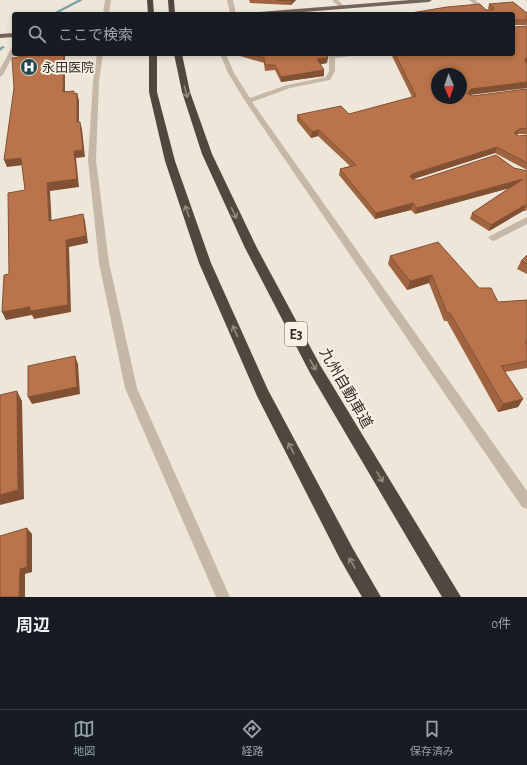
<!DOCTYPE html>
<html lang="ja">
<meta charset="utf-8">
<style>
:root{--surface:#171b24;--page:#20242c;--text:#f1f3f6;--muted:#9ea1a6;--line:#363941;--accent:#93a5ab}
body{margin:0;font-family:"Alegreya Sans","Noto Sans JP",sans-serif;background:var(--page);color:var(--text)}
.compass{position:absolute;left:431px;top:68px;width:36px;height:36px;border-radius:50%;background:var(--surface);box-shadow:0 2px 6px #0003;rotate:178deg}
.list{margin:0;padding:0;list-style:none}
h2{display:flex;justify-content:space-between;align-items:center;height:52px;margin:0;padding:0 16px;font-size:17px}
h2 small{font-size:13px;font-weight:400;color:var(--muted)}
.icon{flex:none;width:22px;height:22px;fill:none;stroke:currentColor;stroke-width:2;stroke-linecap:round;stroke-linejoin:round}
.map{position:relative;flex:none;width:527px;height:597px;overflow:hidden}
.search{position:absolute;background:var(--surface);box-shadow:0 2px 6px #0003;left:12px;right:12px;top:12px;height:44px;display:flex;align-items:center;gap:10px;box-sizing:border-box;padding:0 14px;border-radius:4px;color:var(--muted);font-size:15px}
.sheet{height:112px;background:var(--surface)}
nav{display:flex;justify-content:space-around;align-items:center;box-sizing:border-box;height:56px;border-top:1px solid var(--line);background:var(--surface);font-size:11px;color:var(--muted)}
nav a{display:grid;justify-items:center;gap:2px}
nav .on{color:var(--accent)}
.map>svg:first-child{display:block}
.lines{fill:none;stroke-linecap:round;stroke-linejoin:round}
.stream{fill:#7ba1a8;fill-rule:evenodd}
.minor{fill:#c5b8a6;fill-rule:evenodd}
.major{fill:#736559;fill-rule:evenodd}
.highway{fill:#52473e;fill-rule:evenodd}
.wall{fill:#a06440}
.shaded-wall{fill:#825134}
.building{fill:#ba744b;stroke:#825134;fill-rule:evenodd}
.oneway{stroke:#948b81}
.labels{text-anchor:middle;stroke-width:4;stroke-linejoin:round;paint-order:stroke}
.far-poi-label{font-size:13px;fill:#322b26;stroke:#f7f1e5;text-anchor:start}
.shield{fill:#f7f1e5;stroke:#6d665f;stroke-width:1}
.shield-label{font-size:14px;font-weight:bold;fill:#322b26}
.street-label{font-size:15px;fill:#322b26;stroke:#f7f1e5}
</style>
<div class="map">
<svg width="527" height="597" viewBox="0 0 527 597">
<rect width="100%" height="100%" fill="#eee7d9"/>
<g class="lines">
<!-- stream -->
<path class="stream" d="M78,0H83L56,14H51Z
M2,46L5,47L0,51V48Z"/>
<!-- minor -->
<path class="minor" d="M105,0H111L109,14H103Z
M227,0H233L236,14H230Z
M332,0H338L345,7L340,8Z
M469,0H475L492,14H486Z
M14,47V54L3,75L0,77V69L11,49Z
M97,54H103L99,81L96,160L109,263L137,388L230,597H216L125,388L99,263L88,160L93,81Z
M220,54H226L234,73L250,98L287,85L326,77L329,71V54H355L352,56L335,58V71L330,80L290,88L252,102L527,491V509L522,507L245,101L228,73Z
M527,217V224L496,240L493,241L488,238L490,236Z"/>
<!-- major -->
<path class="major" d="M410,0H432L429,2L279,14H256L259,12Z
M14,33V37L0,38V34Z"/>
<!-- highway -->
<path class="highway" d="M147,0H153L154,14H148Z
M168,0H174L175,14H169Z
M149,54H157V92L175,161L211,263L268,390L352,547L381,597H362L340,559L257,396L199,263L165,161L149,92Z
M174,54H182L190,92L212,154L257,248L320,365L461,597H442L310,373L245,248L202,154L182,92Z"/>
</g>
<!-- wall -->
<path class="wall" d="M249,0H296L291,5L250,3Z
M489,4L527,13V25H513L515,27L527,26V88L470,94L472,96L527,89V134H517L519,136L527,135V170L495,153L413,179L415,180H419L514,168L527,171V208L526,211H523L489,231L470,219L472,213L509,188L415,214L411,210L375,219L339,175L340,169L350,166L318,136L311,138L297,121V115L349,114L412,97L391,54H513L486,10H490L488,9Z
M239,54H327V63L320,64L324,76L281,82L275,70L265,71L264,63L240,56Z
M527,255V274L517,269L521,261Z
M390,256L479,288L498,302L527,300V368L505,372L523,399L518,407L498,412L447,321H444L429,283L407,290L388,264Z"/>
<!-- shaded-wall -->
<path class="shaded-wall" d="M292,0H296L291,5V1Z
M64,54H65V99L63,92Z
M328,58L327,63L317,65V59Z
M527,58V63L523,64L525,59Z
M324,70V76L281,82V77Z
M527,82V88L470,95L467,93L471,89Z
M77,93L79,100V129L77,122Z
M80,122L82,129L85,157L76,158L79,187L50,191L52,228L49,221L47,183L74,151Z
M519,129L517,135L514,133Z
M319,130L318,136L311,138L312,132Z
M497,147L495,153L411,180L410,177L412,174Z
M21,158L24,165L7,167L4,160Z
M523,179L521,185L415,214L417,208Z
M413,203L411,210L375,219L376,213Z
M525,205L523,211L489,231L491,225Z
M83,214L85,221L88,243L69,247L71,312L34,319L32,315L6,320L2,312L66,240Z
M432,275L429,283L407,290L410,281Z
M75,356L78,364L80,394L32,404L28,397Z
M17,391L22,401L24,499L0,505V495Z
M523,399L518,407L498,412L503,404Z
M27,528L32,534V572L25,574V597H19L20,569Z"/>
<!-- building -->
<path class="building" d="M277,0H292L291,1Z
M513,2L527,13V20H515L513,26L515,27L527,26V58L525,59V62L527,63V82L471,89L467,93L472,96L527,89V128L519,129L514,133L519,136L527,135V163L497,147L412,174L410,177L415,180H419L496,155L514,168L527,171V205H525L491,225L472,213L523,179L417,208L413,203L376,213L340,169L356,165L319,130L312,132L297,115L341,106L349,114L416,96L395,54H513V14H405L447,7L480,4L486,10H493L494,8L489,4ZM437,74H461V98H437Z
M36,54H64L63,92L74,91V94L77,93V122H80L83,150L74,151L77,179L47,183L49,221L83,214L86,236L66,240L68,305L30,311V307L2,312L4,275L9,274L8,193L25,190L21,158L4,160L14,88L12,58Z
M251,54H327L328,58L317,59L324,70L281,77L275,65H265L264,58Z
M438,242L479,288H491L498,302L527,300V342H525L527,345V361L501,366L523,399L503,404L450,313H447L432,275L410,281L390,256Z
M527,255V264L521,261Z
M75,356L77,387L28,397V366Z
M17,391L18,490L0,495V395Z
M27,528V567L20,569L19,597H0V536Z"/>
<!-- one-way arrows -->
<defs><path id="oneway-shaft" d="M-6 0H5M1.5-3L5.5 0L1.5 3" fill="none" stroke-width="1.6" stroke-linecap="round" stroke-linejoin="round"/></defs>
<g class="oneway">
<use href="#oneway-shaft" transform="translate(186 92) rotate(75)"/>
<use href="#oneway-shaft" transform="translate(187 211) rotate(-109)"/>
<use href="#oneway-shaft" transform="translate(234 213) rotate(65)"/>
<use href="#oneway-shaft" transform="translate(235 331) rotate(-114)"/>
<use href="#oneway-shaft" transform="translate(313 365) rotate(61)"/>
<use href="#oneway-shaft" transform="translate(291 448) rotate(-118)"/>
<use href="#oneway-shaft" transform="translate(380 477) rotate(59)"/>
<use href="#oneway-shaft" transform="translate(352 563) rotate(-120)"/>
</g>
<!-- icons -->
<defs>
<g id="hospital-disc" transform="scale(0.9)"><circle r="9.5" fill="#20464f" stroke="#f7f1e5"/><path d="M-5-5h3v3.5h4V-5h3V5h-3V1.5h-4V5h-3Z" fill="#fff"/></g>
</defs>
<g fill-rule="evenodd">
<use href="#hospital-disc" x="29" y="67"/>
</g>
<g class="labels">
<!-- far-poi labels -->
<g class="far-poi-label">
<text x="42" y="72">永田医院</text>
</g>
<!-- shield labels -->
<rect class="shield" x="285" y="322" width="22" height="24" rx="3"/>
<g class="shield-label">
<text x="296" y="339">E3</text>
</g>
<!-- street labels -->
<g class="street-label">
<text transform="translate(346 388) rotate(60)" y="5">九州自動車道</text>
</g>
</g>
</svg>
<svg class="compass" viewBox="-18 -18 36 36"><path d="M0-13l5 13h-10z" fill="#e53935"/><path d="M0 13l5-13h-10z" fill="#9ea1a6"/></svg>
<div class="search"><svg class="icon" aria-label="search" viewBox="0 0 24 24"><circle cx="10" cy="10" r="6"/><path d="M15 15l6 6"/></svg>ここで検索</div>
</div>
<section class="sheet">
<h2>周辺<small>0件</small></h2>
<ul class="list">
</ul>
</section>
<nav>
<a class="on"><svg class="icon" aria-label="map" viewBox="0 0 24 24"><path d="M3 6l6-2 6 2 6-2v14l-6 2-6-2-6 2zM9 4v14M15 6v14"/></svg>地図</a>
<a><svg class="icon" aria-label="directions" viewBox="0 0 24 24"><path d="M12 3l9 9-9 9-9-9zM9 14v-3h6M13 9l2 2-2 2"/></svg>経路</a>
<a><svg class="icon" aria-label="saved" viewBox="0 0 24 24"><path d="M7 4h10v16l-5-4-5 4z"/></svg>保存済み</a>
</nav>
